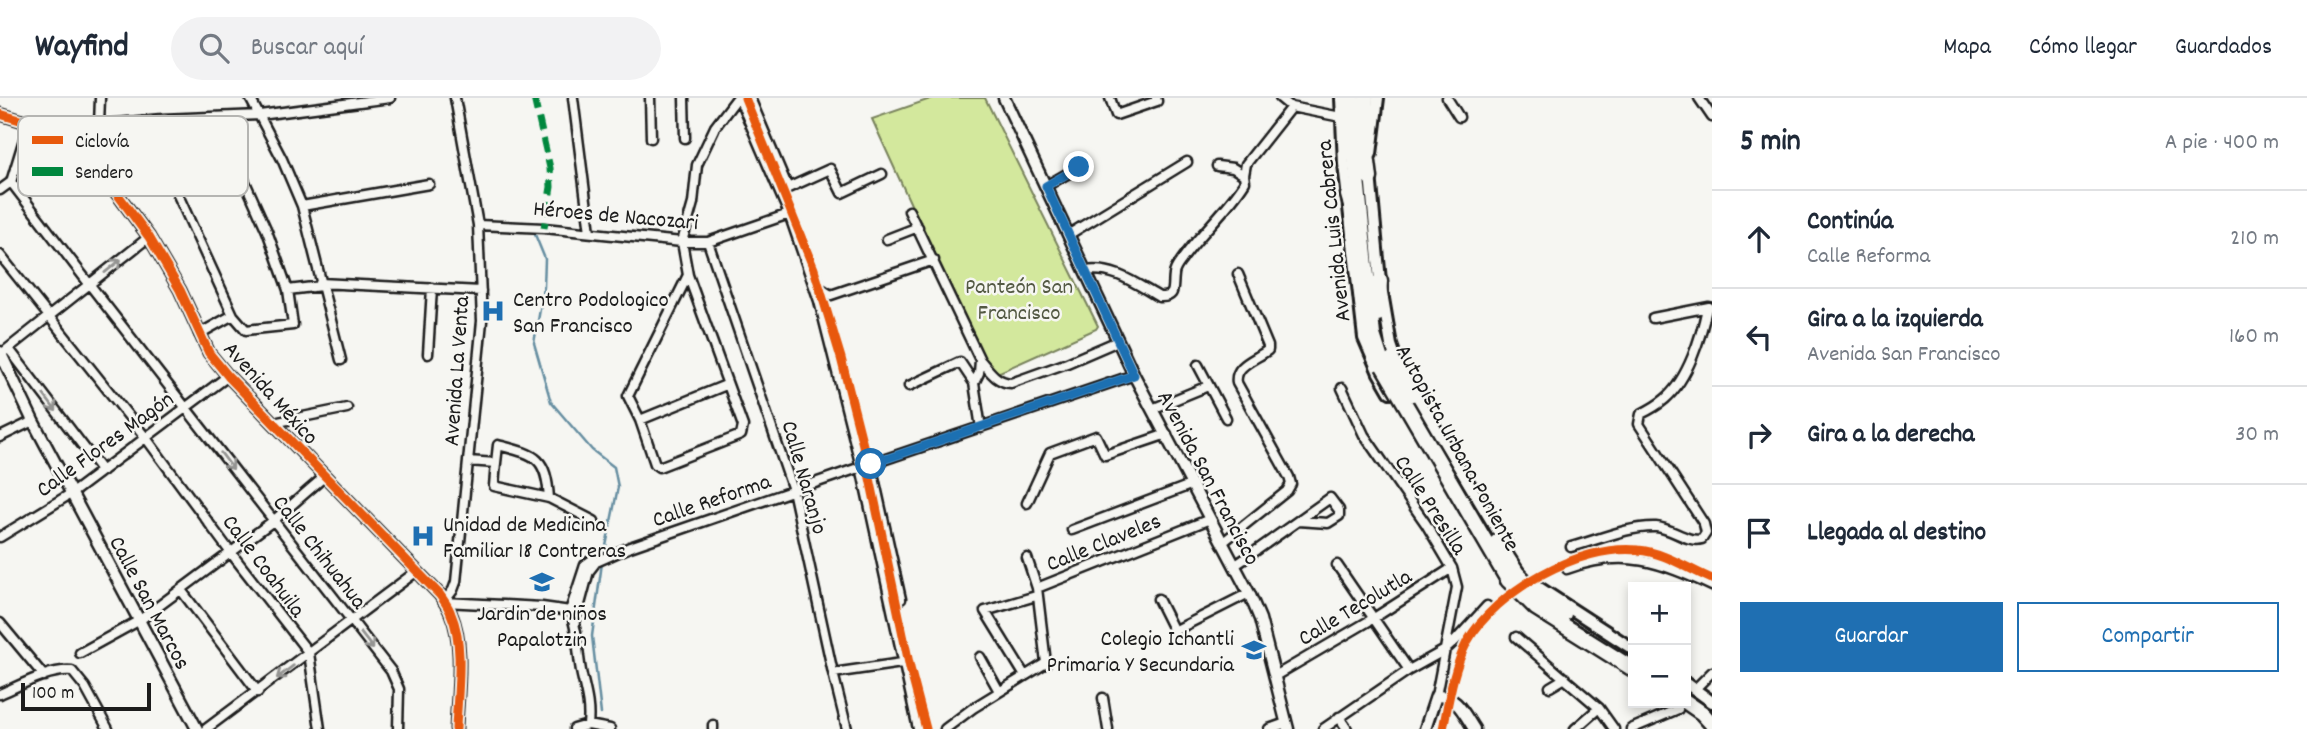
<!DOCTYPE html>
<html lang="es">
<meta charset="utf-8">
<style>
:root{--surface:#fff;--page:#f2f2f3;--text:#1f2937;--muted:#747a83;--line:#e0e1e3;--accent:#1f6fb2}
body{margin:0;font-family:Dekko,sans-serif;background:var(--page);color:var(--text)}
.controls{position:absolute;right:21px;bottom:21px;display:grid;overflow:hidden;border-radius:0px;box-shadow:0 4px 10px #0003}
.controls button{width:63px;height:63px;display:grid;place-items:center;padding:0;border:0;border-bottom:2px solid var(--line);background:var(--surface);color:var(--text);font:35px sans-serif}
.scale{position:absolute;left:21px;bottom:18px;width:130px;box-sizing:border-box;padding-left:7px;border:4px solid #1c1c1c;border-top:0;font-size:19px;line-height:24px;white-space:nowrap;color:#1c1c1c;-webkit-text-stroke:5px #f6f6f2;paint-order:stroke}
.stop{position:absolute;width:21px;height:21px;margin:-16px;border:5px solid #1f6fb2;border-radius:50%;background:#fff}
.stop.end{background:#1f6fb2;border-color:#fff;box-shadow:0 2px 7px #0008}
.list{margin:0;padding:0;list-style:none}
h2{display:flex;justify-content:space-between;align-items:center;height:91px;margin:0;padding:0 28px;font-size:30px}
h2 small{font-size:23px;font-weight:400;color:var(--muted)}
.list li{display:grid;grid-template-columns:46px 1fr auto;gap:21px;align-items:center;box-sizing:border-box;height:98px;padding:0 28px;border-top:2px solid var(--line)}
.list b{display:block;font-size:26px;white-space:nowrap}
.list p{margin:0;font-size:23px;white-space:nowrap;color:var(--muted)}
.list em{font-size:23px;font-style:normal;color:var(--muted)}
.actions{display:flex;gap:14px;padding:21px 28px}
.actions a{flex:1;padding:16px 0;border:2px solid var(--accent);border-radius:0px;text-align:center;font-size:24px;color:var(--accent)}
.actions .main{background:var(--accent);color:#fff}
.icon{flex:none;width:38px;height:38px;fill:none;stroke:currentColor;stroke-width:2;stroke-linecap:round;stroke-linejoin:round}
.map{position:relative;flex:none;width:1712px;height:631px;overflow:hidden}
header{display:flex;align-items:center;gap:42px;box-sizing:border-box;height:98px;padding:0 35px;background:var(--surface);border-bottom:2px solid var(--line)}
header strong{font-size:33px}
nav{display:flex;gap:38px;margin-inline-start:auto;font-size:24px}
.search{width:490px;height:63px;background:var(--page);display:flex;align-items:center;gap:18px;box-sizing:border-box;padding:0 24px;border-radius:38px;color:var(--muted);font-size:26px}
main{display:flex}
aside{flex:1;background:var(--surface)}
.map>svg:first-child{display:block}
.green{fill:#d3e89d;stroke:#78825c;stroke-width:2}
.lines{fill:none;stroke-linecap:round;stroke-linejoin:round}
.stream{stroke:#668ea1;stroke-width:2.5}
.minor-casing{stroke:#1c1c1c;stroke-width:13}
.tertiary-casing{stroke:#1c1c1c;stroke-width:15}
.secondary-casing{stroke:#1c1c1c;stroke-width:16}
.motorway-casing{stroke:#1c1c1c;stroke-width:19}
.minor{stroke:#f6f6f2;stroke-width:8}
.tertiary{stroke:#f6f6f2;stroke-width:10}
.secondary{stroke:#f6f6f2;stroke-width:10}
.motorway{stroke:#f6f6f2;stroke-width:14}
.motorway-bridge-casing{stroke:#1c1c1c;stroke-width:19;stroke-linecap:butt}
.motorway-bridge{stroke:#f6f6f2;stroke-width:14}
.quiet{stroke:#00873e;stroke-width:7;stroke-dasharray:14 7;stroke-linecap:butt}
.cycleway-casing{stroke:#f6f6f2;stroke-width:13}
.cycleway{stroke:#e8590c;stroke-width:9}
.oneway{stroke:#949492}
.route{stroke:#1f6fb2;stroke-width:9}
.labels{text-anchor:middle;stroke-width:5;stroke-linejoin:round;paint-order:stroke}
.street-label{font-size:23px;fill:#1c1c1c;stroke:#f6f6f2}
.park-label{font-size:23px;fill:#535943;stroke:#f6f6f2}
.poi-label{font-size:23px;fill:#1c1c1c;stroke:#f6f6f2;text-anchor:start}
.key{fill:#f6f6f2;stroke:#b5b5b2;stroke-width:2}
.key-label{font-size:19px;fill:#1c1c1c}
</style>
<header>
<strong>Wayfind</strong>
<div class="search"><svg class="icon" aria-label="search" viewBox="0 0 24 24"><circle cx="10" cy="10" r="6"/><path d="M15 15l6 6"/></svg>Buscar aquí</div>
<nav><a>Mapa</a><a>Cómo llegar</a><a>Guardados</a></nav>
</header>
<main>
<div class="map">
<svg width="1712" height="631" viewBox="0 0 1712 631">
<rect width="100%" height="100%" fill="#f6f6f2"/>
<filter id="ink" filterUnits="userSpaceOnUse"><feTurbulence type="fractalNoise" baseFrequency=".0143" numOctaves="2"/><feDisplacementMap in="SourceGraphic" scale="14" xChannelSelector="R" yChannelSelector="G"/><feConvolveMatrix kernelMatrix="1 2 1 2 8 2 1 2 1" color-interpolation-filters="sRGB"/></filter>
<g filter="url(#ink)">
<!-- green -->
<path class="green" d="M933,0H985L1098,228L1096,231L993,277L986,271L872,21Z"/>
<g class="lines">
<!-- stream -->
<path class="stream" d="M534,134L545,161L544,189L534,245L551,304L592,352L614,369L618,389L604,458
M601,616L592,538L602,465"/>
<!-- minor casing -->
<g class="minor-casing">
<path id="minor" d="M250,0L282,61L302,108L341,262
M573,0L590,134
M650,0L651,40
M684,0L685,40
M739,0L789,116L819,203L861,369L918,631
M750,0L788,90L830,71L842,95L882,76
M1110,0L1116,17L1157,3L1156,0
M1280,0L1291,9L1341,19
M1447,0L1459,19
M1699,0L1712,19
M162,21L168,59L178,97L233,217L246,232L293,227L288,192L267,133L216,19
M99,27L100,0
M49,31L162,21L260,17L390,0
M1217,68L1233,70L1244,77
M11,84L90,187L391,573L399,591L398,631
M1046,88L1079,69
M0,92L11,84L29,25
M302,108L429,86
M909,113L980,262L979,275L974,285L981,330
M478,127L544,130L682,144H708L789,116
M1068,137L1187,64
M887,141L918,129
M708,144L793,392L833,575L847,631
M0,157L146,340L231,455L309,555L320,631
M1085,173C1113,168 1136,186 1159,199C1177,200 1172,190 1174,177C1174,172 1178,167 1181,163C1200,135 1227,113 1245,84L1244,77L1246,66L1291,9
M688,177L743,328L741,337L659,369L655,366L640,322L628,298L688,177L682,144L693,105L697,67L715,29L737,0
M320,185L481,193
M820,190L831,197L934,162
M288,192L321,188
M1653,220L1709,209
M199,236L233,217
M9,251L102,373
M428,256L432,190
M0,257L149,139
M980,262C990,273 996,284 1011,285L1067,265L1118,243
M1198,267L1226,320
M909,288L960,264L974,285
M1342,290L1364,337L1426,426L1452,470L1457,489L1436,598
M1152,311L1208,288
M640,322L726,287
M273,325L347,310
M0,339L33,323
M468,363L496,365L494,388L549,400L594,423
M496,365L498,347C536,357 546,358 549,400
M1027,405L1050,355L1096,338L1105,357L1167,336
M1072,432L1193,386
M0,439L72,395L228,278
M1222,445L1287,393L1291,386L1289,379L1237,285C1234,267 1255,262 1268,252V248L1238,176
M1571,449C1598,442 1628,428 1656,429C1672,430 1687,445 1702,441L1706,435L1704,426L1639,326L1641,316C1649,312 1658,307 1665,301C1688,281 1701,239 1707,210
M1337,467L1409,572
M1234,468L1243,462L1330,400L1339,412V418L1328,425L1298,423
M1567,471C1624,450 1660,464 1712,488
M1037,490L1210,421
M181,492L258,594
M901,501L871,366L1134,277
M1158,501L1174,533L1249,495
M444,504L453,492L456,484L482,223L478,127L455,0
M444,504L542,509L570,513
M0,525L44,578
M575,525L589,473L596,464L630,449L861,369
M1516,539L1599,610L1614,631
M80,555L140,522L273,423L324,379
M980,559L999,593
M833,575L902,565
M1025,578L985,513L1036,498
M1275,578L1374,520L1452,470
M1550,589L1565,580
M1695,591L1712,574
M0,596C21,587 49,571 72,573L85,589L108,631
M1103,600L1108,631
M1339,619L1347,631
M588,627C590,609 586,595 582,578C577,556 579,534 570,513L585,467L593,461L596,464
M206,631L417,473
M574,631L588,627L610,631
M713,631V627
M945,631L973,610L1046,565L1037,490L1027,460
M1269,631L1286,625
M1323,631L1409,572L1445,552L1455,543L1487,508
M1575,631L1599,610
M1631,631L1678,611"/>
</g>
<!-- tertiary casing -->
<g class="tertiary-casing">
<path id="tertiary" d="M1004,0L1134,277L1249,495L1260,521L1288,631
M0,16L49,31L67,41L99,71L149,139L180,192L209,255L228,278L440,497C444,503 449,509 451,516C465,547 457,598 456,631
M0,254L33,323L197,631
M1425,631L1436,598C1457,597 1464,616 1474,631"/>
</g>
<!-- secondary casing -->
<g class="secondary-casing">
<path id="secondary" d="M1341,0L1344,66L1364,240L1379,275L1390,294
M1371,56L1378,0
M1370,76L1380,183L1391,247L1398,267
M1411,290L1506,447
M1533,486L1633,551
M1686,585L1712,604"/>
</g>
<!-- motorway casing -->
<g class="motorway-casing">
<path id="motorway" d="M1352,0L1353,41L1373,237L1383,268
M1366,0L1365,40L1370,80
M1348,97L1355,121
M1378,216L1380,183
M1517,475L1541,500L1564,516
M1508,482L1536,510L1633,571
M1686,604L1702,615L1712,626"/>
</g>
<!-- minor -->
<use href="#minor" class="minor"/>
<!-- tertiary -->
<use href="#tertiary" class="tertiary"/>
<!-- secondary -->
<use href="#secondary" class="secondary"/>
<!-- motorway -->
<use href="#motorway" class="motorway"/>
<!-- motorway-bridge casing -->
<g class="motorway-bridge-casing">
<path id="motorway-bridge" d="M1392,262L1412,296
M1383,268L1508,482
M1497,444L1517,475"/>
</g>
<!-- motorway-bridge -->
<use href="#motorway-bridge" class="motorway-bridge"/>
<!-- quiet -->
<path class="quiet" d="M534,0L550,70L551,89L544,130"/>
<!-- cycleway casing -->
<g class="cycleway-casing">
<path id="cycleway" d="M745,0L814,171L841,260L863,347L910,570L926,631
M0,16L49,31L67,41L99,71L149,139L180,192L209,255L228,278L440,497C444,503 449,509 451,516C465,547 457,598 456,631
M1443,631C1449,601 1453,572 1467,544C1496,493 1579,446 1638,452C1664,454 1688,471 1712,481"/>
</g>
<!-- cycleway -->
<use href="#cycleway" class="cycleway"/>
</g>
<!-- one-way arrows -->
<defs><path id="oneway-shaft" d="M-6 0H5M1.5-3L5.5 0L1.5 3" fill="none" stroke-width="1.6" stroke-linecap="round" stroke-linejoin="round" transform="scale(1.75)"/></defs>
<g class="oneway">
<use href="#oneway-shaft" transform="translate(113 168) rotate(-39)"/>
<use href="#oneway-shaft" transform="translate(50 305) rotate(53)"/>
<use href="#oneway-shaft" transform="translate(227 363) rotate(53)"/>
<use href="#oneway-shaft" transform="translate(367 543) rotate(52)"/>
<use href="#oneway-shaft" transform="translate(285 574) rotate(143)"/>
</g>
</g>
<g class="lines" filter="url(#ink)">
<!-- route -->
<path class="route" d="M871,366L1134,277L1046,88L1079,69"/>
</g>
<!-- icons -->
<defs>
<g id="hospital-bare" transform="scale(1.89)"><path d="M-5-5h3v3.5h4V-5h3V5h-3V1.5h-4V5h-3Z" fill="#1f6fb2" stroke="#f6f6f2" stroke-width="2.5" paint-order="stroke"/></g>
<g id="school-bare" transform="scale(1.89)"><path d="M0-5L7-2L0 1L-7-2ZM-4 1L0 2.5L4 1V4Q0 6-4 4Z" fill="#1f6fb2" stroke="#f6f6f2" stroke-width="2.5" paint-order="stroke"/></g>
</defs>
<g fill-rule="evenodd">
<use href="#hospital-bare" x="493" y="213"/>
<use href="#hospital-bare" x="423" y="438"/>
<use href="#school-bare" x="542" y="484"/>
<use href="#school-bare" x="1254" y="552"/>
</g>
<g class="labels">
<!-- street labels -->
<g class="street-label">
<text transform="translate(616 116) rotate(5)" y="8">Héroes de Nacozari</text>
<text transform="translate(1332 133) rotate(-96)" y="8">Avenida Luis Cabrera</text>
<text transform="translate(455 273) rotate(-86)" y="8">Avenida La Venta</text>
<text transform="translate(272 294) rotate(48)" y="8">Avenida México</text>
<text transform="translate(104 345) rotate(-36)" y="8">Calle Flores Magón</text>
<text transform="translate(1459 349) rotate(61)" y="8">Autopista Urbana Poniente</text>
<text transform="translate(806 379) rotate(74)" y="8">Calle Naranjo</text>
<text transform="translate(1210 379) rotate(62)" y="8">Avenida San Francisco</text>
<text transform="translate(711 401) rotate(-19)" y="8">Calle Reforma</text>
<text transform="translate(1432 406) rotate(57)" y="8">Calle Presilla</text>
<text transform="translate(1103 443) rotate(-22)" y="8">Calle Claveles</text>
<text transform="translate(321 453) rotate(52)" y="8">Calle Chihuahua</text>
<text transform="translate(265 467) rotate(53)" y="8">Calle Coahuila</text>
<text transform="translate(151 504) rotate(62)" y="8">Calle San Marcos</text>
<text transform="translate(1354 508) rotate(-31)" y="8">Calle Tecolutla</text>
</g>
<!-- park labels -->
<g class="park-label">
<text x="1019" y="195">Panteón San<tspan x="1019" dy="26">Francisco</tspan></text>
</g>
<!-- poi labels -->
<g class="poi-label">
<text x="513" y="208">Centro Podologico<tspan x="513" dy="26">San Francisco</tspan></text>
<text x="443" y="433">Unidad de Medicina<tspan x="443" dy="26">Familiar 18 Contreras</tspan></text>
<text x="542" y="522" text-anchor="middle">Jardin de niños<tspan x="542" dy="26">Papalotzin</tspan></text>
<text x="1234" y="547" text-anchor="end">Colegio Ichantli<tspan x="1234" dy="26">Primaria Y Secundaria</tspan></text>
</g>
</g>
<!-- legend -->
<rect x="18" y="18" width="230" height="80" rx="10" class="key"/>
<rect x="32" y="38" width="31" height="8" fill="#e8590c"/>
<rect x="32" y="69" width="31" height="9" fill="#00873e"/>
<g class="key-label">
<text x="75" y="49">Ciclovía</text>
<text x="75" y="80">Sendero</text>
</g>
</svg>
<div class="controls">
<button>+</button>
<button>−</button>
</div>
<div class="scale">100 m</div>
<div class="stop" style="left:871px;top:366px"></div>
<div class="stop end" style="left:1079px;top:69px"></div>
</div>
<aside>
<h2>5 min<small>A pie · 400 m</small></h2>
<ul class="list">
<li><svg class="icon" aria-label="ahead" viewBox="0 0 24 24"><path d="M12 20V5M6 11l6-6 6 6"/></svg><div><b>Continúa</b><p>Calle Reforma</p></div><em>210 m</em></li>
<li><svg class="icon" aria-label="left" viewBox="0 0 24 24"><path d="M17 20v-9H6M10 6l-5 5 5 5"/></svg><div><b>Gira a la izquierda</b><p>Avenida San Francisco</p></div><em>160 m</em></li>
<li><svg class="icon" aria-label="right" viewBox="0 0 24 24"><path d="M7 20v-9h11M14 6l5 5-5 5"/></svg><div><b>Gira a la derecha</b></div><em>30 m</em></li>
<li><svg class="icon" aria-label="arrive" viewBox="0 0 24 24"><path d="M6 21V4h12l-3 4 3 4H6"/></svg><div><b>Llegada al destino</b></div></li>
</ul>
<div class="actions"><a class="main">Guardar</a><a>Compartir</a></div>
</aside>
</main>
